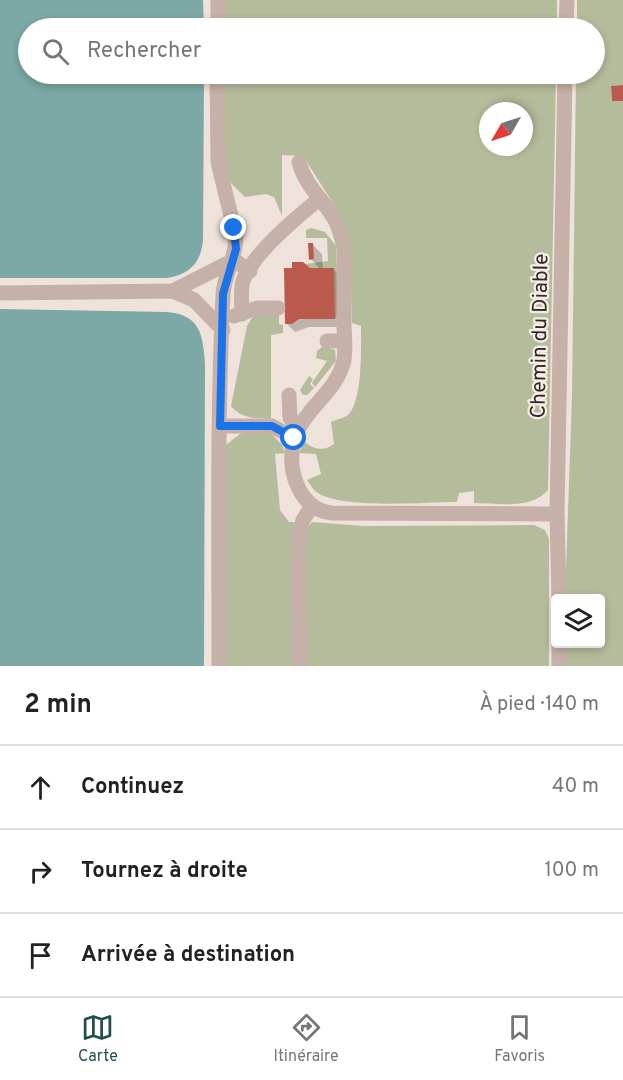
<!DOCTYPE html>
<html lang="fr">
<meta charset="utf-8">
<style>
:root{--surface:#fff;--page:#f2f2f2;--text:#222;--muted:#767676;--line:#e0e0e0;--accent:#214f4d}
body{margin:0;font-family:Overpass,sans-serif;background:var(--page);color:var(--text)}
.controls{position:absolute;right:18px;bottom:18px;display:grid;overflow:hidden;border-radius:6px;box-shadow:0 3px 9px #0003}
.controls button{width:54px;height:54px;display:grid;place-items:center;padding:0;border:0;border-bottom:2px solid var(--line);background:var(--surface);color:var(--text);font:30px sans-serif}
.compass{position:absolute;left:479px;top:102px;width:54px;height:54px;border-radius:50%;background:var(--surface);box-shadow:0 3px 9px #0003;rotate:231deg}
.stop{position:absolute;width:18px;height:18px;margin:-14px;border:4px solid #1a73e8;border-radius:50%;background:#fff}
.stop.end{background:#1a73e8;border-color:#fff;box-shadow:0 2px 6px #0008}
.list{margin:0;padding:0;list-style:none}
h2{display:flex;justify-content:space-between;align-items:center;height:78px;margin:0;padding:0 24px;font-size:26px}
h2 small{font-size:20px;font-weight:400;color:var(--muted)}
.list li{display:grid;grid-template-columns:39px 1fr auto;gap:18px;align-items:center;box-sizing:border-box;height:84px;padding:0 24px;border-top:2px solid var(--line)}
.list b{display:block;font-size:22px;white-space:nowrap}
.list em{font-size:20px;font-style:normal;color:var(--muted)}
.icon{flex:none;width:33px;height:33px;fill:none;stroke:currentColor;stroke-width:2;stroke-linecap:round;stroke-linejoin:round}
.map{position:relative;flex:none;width:623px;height:666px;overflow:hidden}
.search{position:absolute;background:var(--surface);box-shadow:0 3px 9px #0003;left:18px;right:18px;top:18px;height:66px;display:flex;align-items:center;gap:15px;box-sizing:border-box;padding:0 21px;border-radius:33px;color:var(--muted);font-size:22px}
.sheet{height:330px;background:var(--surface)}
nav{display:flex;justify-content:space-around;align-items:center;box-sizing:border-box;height:84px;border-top:2px solid var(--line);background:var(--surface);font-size:16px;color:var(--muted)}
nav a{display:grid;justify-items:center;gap:3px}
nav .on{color:var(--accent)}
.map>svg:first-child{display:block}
.green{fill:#b5bc9c;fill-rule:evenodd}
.water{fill:#7ca8a5}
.shadow{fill:#0003}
.building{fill:#b95a4d}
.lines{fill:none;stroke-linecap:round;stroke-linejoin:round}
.minor{stroke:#c5b1a7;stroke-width:15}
.route{stroke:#1a73e8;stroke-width:8}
.labels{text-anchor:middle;stroke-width:4.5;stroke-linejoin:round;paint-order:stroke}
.street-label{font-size:21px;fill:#322927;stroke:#f7ede6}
</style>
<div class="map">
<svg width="623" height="666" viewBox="0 0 623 666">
<rect width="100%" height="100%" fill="#eee2da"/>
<!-- green -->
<path class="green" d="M222,0H557V28H222Z
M577,0H623V85L611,86L612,101H623V666H566L565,644H600V598H565L572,396L576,74H594V28H577Z
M222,74H556L548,490C531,510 498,503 474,503V491L459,493L457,502C426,502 337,510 315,491C312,488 309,483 307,480L321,474L316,454L299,453L304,441C311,449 325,452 334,444L331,422C336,419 343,419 348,415C363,401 361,346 361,326L352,323L351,284L336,208L303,156L282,155V216L274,197L266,194L245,197L231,183L223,165ZM488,111H524V147H488Z
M311,228L325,232L336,246L338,313L335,319L334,268H310L305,264L328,261L327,238H306V230Z
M259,314H279V324L283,325V333L271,335V419C255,418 242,419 231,406L247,326L252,318Z
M323,346L335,350L336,361L315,387L312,383L327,361L316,358L317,351Z
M309,376L313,379L310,384L314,388L307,395H303L300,390Z
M254,430L270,432L282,445L285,453L275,454L280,510L289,522H296L297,666H222L226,445L240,434Z
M312,522L364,526L534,525L545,530L549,539V666H304V533Z"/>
<!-- water -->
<path class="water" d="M0,0H203L204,28H28V74H204L203,241C200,265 189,274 167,278H0Z
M0,309L167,312C200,315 203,334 205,364L204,666H0Z"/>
<!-- shadow -->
<path class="shadow" d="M312,244L322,254L323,270H334L343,279V327H309L295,332L286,323L309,270H321L311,259Z"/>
<!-- building -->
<path class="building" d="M623,85V101H612L611,86Z
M308,243H313L314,259L309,260Z
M292,262H303L310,268H334L335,319H299L292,324H285L284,268H292Z"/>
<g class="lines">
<!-- minor -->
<path class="minor" d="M218,28V0
M566,28L567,0
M217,74L218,162L236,237C236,258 224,274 223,295C217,418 219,542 219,666
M299,162C305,186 324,200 335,220C340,229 342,239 344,249C344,273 344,298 344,323C344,335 346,348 344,360C337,391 309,405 297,432C283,462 297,510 332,513L557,514
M173,291L194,300L223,330
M0,293L173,291L234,260L250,271
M242,314C242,304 240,291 243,281C253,253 296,218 319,199
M234,316L257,308H278
M327,341H344
M289,395L290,418L299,428
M221,426H272L294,438
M559,598L557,514L565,74
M300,666L298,543L303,520L312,506
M559,666V644"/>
</g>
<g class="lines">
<!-- route -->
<path class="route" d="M234,228L236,249L223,294L220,426H272L294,438"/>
</g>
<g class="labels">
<!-- street labels -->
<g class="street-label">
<text transform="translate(539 336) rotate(-89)" y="7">Chemin du Diable</text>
</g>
</g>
</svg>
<div class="controls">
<button><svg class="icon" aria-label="layers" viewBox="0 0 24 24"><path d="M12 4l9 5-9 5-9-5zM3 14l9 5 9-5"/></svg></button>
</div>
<svg class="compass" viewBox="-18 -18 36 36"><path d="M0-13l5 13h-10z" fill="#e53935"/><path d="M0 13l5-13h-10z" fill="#767676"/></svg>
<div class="stop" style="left:294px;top:438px"></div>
<div class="stop end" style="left:234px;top:228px"></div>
<div class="search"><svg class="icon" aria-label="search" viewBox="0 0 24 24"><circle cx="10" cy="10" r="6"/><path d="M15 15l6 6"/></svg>Rechercher</div>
</div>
<section class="sheet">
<h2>2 min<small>À pied · 140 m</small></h2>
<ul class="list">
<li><svg class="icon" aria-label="ahead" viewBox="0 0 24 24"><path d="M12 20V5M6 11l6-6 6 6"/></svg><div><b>Continuez</b></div><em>40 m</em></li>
<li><svg class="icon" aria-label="right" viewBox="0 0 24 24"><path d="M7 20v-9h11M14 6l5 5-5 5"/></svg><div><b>Tournez à droite</b></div><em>100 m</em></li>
<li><svg class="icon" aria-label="arrive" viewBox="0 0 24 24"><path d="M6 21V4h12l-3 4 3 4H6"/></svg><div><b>Arrivée à destination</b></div></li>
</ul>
</section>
<nav>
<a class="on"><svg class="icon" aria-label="map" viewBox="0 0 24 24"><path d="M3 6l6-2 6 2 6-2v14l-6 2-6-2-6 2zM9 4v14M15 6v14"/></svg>Carte</a>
<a><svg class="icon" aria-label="directions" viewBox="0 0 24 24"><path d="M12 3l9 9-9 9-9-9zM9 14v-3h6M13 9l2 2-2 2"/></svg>Itinéraire</a>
<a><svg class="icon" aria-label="saved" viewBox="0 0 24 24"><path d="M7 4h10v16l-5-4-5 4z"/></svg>Favoris</a>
</nav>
